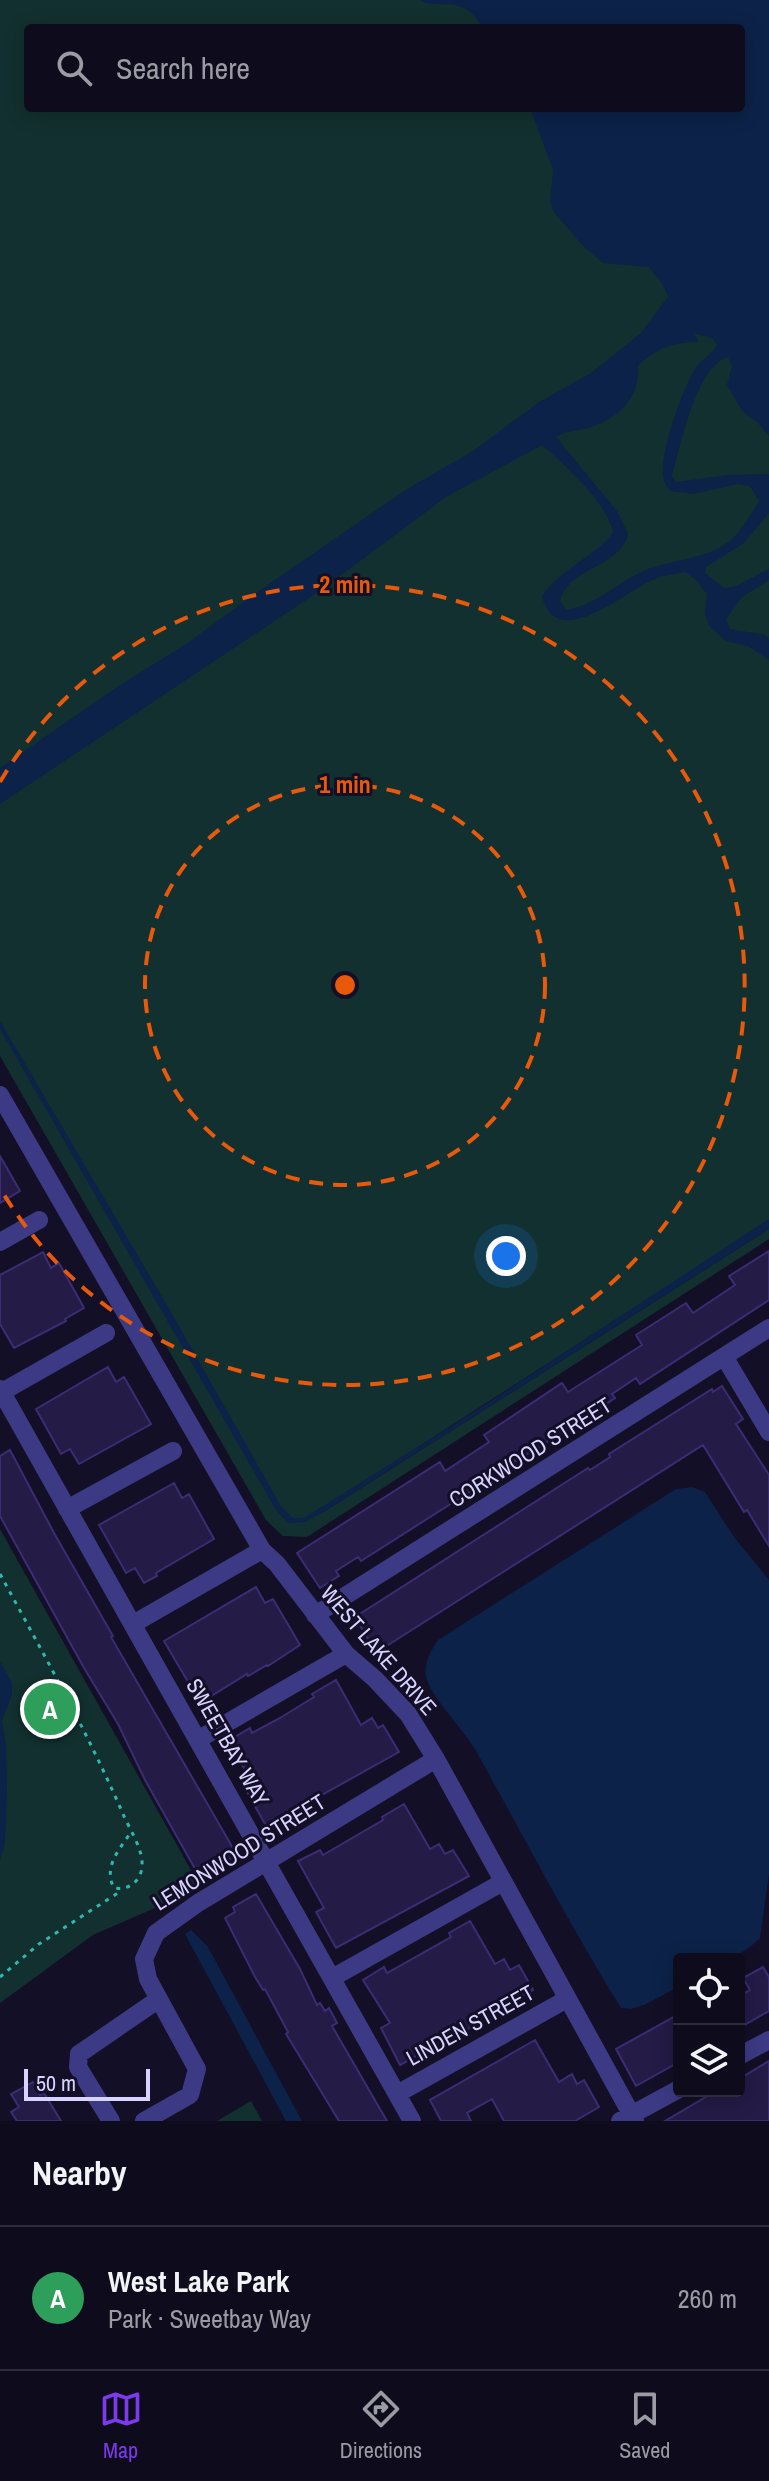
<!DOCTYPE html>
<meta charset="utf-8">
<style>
:root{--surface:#0e0b1c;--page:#171425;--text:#f1f3f6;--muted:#9b9ba3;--line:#2e2b3b;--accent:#7c3aed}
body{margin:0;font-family:"Archivo Narrow",sans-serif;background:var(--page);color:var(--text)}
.controls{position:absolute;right:24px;bottom:24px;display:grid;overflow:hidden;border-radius:8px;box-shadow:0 4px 20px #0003}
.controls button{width:72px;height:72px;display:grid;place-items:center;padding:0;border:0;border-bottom:2px solid var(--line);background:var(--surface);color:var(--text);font:40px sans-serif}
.scale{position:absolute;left:24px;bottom:20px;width:126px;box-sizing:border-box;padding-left:8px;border:4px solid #d9d4ff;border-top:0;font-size:22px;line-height:28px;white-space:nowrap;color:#d9d4ff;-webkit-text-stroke:6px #130f26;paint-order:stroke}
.you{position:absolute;left:506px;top:1256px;width:28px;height:28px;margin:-20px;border:6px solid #fff;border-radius:50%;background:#1a73e8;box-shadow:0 0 0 12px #1a73e833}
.badge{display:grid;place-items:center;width:52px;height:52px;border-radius:50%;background:var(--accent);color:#fff;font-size:26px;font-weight:700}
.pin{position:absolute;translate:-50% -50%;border:4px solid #fff;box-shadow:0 2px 8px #0006}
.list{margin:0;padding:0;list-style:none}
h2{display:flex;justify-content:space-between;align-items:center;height:104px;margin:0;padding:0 32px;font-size:34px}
h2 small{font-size:26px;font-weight:400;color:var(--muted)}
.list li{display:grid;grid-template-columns:52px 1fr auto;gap:24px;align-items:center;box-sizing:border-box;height:144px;padding:0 32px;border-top:2px solid var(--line)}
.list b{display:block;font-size:30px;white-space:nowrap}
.list p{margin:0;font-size:26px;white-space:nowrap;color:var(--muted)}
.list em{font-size:26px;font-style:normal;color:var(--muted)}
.icon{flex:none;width:44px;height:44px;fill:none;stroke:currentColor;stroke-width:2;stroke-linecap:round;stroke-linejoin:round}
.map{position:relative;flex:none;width:769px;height:2121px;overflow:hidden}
.search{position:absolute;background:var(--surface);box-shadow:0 4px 20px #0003;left:24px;right:24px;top:24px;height:88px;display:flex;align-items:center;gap:20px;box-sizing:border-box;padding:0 28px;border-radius:8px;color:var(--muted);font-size:30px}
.sheet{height:248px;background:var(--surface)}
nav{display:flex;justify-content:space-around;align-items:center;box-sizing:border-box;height:112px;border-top:2px solid var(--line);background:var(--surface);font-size:22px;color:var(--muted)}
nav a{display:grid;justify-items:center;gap:4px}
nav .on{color:var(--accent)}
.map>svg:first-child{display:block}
.green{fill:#12302f;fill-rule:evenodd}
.water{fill:#0c2248;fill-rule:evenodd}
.building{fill:#241b47;stroke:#3b2d73;stroke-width:2}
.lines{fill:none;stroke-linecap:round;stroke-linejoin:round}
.path{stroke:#2fb8b0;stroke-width:3;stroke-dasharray:4 6;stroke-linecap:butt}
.minor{stroke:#3d3a85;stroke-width:18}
.ring{fill:none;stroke:#e8590c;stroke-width:4;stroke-dasharray:14 10}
.labels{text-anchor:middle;stroke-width:6;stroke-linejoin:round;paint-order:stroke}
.street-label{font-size:22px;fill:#d9d4ff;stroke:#130f26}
.centre{fill:#e8590c;stroke:#130f26;stroke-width:4}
.ring-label{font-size:24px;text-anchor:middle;font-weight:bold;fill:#e8590c;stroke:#130f26;stroke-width:6;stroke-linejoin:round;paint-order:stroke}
</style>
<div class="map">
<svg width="769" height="2121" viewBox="0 0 769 2121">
<rect width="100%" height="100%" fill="#130f26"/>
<!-- green -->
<path class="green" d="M0,0H769V1221L303,1521L325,1511L769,1229V1239L307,1537L283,1536L266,1520L0,1056ZM28,28H741V108H28Z
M0,1529L201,1888L93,1935L0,2003Z
M251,2101L262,2121H217Z"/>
<!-- water -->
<path class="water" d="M420,0H769V436L758,423L742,411L727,385L732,366L728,357C696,366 681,445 672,476L676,482L727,475L769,474V513L744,543L706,567L705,573L724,588L736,586L769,569V580L742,597L726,619L730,629L766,635L769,639V660L748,646L726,641L709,626L705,613L707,594L695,579L685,572C676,574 664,575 655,579C624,591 557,654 542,596C560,569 593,558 613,533C609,505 563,463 542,445L446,497L324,588L0,804V768L117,687L186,644L256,593L404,491L473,451L539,402L591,373L641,333L667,298L670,301L663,285L649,267L603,263L583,246L553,211L550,202L553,170L530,108H741V28H482C468,0 453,6 425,3ZM694,333L713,339L717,345C713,354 702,359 696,367C683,387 657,458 664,480C665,484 668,488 670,491L692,494L738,484L750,486L759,501C754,510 738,535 730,541C704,561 667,559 637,574C614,586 593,606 566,610L560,601C566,572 610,567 623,545C626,542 627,537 628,533L617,511L556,437C568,430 580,431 592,427C621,416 640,397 638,366C657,348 672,342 699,342Z
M0,1021L168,1307L281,1506L293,1518H304L472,1413L769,1219V1229L325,1511L305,1522L288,1523L276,1510L0,1029Z
M692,1487L705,1492L734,1537L769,1580V1874L760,1938C731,1966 717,1959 679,1959V1987L644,2005L631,2009L621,2008C569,1924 524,1837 476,1751C464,1730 433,1699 427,1680C422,1666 430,1652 438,1640L676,1489Z
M0,1661L12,1683V1695L2,1720L6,1745L7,1789L5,1843L0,1860Z
M191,1930L208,1947L302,2121H286L185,1934Z"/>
<!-- building -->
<path class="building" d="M0,1156L20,1191L0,1203Z
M769,1251V1300L640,1384L636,1378L612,1394L615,1398L593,1413L515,1462L513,1459L491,1473L493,1477L361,1561L358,1557L336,1571L339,1576L320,1588L297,1553L440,1462L445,1471L489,1442L484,1435L562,1383L568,1392L642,1345L636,1335L686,1303L693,1313L735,1285L729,1276Z
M43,1252L51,1268L59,1263L84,1308L65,1319L66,1321L14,1348L0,1324V1275Z
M108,1367L116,1382L124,1377L151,1424L79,1464L70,1449L61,1454L36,1409Z
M722,1386L743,1419L736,1424L769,1475V1546L747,1510L744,1512L703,1445L385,1647L378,1637L370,1642L355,1617L588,1468L590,1470L610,1457L609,1454L712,1389L713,1392Z
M10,1450L54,1533L113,1636L111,1637L237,1855L199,1876L145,1780L118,1724L84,1668L0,1516V1456Z
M174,1483L182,1498L189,1494L214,1539L156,1573L157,1576L144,1583L135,1568L126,1573L99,1525Z
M256,1587L265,1603L273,1599L300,1645L268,1666L267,1665L248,1676L247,1674L208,1698L199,1683L191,1687L164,1641Z
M336,1680L361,1725L372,1718L378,1728L383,1725L399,1752L266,1826L246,1790L254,1785L228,1741L250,1728L252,1733L280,1718L314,1697L312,1694Z
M404,1804L430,1849L439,1844L445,1854L453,1850L469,1876L336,1948L316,1912L324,1908L298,1861L320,1850L323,1855L383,1820L382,1817Z
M256,1894L300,1969L317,2005L320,2003L325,2011L329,2008L337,2023L332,2026L387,2121H339L286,2034L288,2032L265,1989L263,1990L255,1977L225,1918L235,1912L233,1907Z
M470,1921L495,1964L504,1959L510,1970L519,1965L533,1990L458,2035L457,2033L400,2065L381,2028L390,2023L363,1980L384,1967L387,1973L451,1937L449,1933Z
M763,1967L769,1977V2011L739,2028V1996L750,1990L743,1978Z
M679,2014V2062L636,2086L616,2049Z
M535,2040L559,2082L572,2074L577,2084L584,2080L599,2107L575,2121H504L492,2099L467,2113L471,2121H441L430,2100Z
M769,2061V2121H665L716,2091H739V2079Z
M33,2082L40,2095L44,2093L61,2121H17L11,2112L19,2107L11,2094Z"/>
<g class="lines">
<!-- path -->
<path class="path" d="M0,1574C43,1653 87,1731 123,1814C129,1828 143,1849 142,1865C142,1880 129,1891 114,1888C103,1867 119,1850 131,1832
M0,1977L39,1944L121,1891"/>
<!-- minor -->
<path class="minor" d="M0,1095L262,1550L277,1564L346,1654L375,1679L408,1714L436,1759L635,2121
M0,1242L39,1220
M725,1358L769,1432
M0,1389L412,2121
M2,1392L106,1333
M67,1509L173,1451
M315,1615L769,1328
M133,1624L262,1550
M199,1739L346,1654
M332,1978L503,1882
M739,2056L769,2040
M397,2094L567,1999
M111,2121L78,2067L79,2054L159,1999
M144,2121L190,2095L197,2069L148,1979L144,1959L156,1933L198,1903L436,1759
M620,2121L679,2089"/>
</g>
<!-- distance rings -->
<g class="ring">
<circle cx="345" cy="985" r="200"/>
<path d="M0 782A400 400 0 1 1 0 1188"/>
</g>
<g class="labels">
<!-- street labels -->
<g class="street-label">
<text transform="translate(530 1452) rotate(-32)" y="8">CORKWOOD STREET</text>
<text transform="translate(379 1650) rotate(49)" y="8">WEST LAKE DRIVE</text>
<text transform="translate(228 1742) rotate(60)" y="8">SWEETBAY WAY</text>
<text transform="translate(239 1852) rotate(-32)" y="8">LEMONWOOD STREET</text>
<text transform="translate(470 2025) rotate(-29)" y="8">LINDEN STREET</text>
</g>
</g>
<circle cx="345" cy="985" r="12" class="centre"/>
<g class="ring-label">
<text x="345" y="593">2 min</text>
<text x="345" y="793">1 min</text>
</g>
</svg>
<div class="controls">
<button><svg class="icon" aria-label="locate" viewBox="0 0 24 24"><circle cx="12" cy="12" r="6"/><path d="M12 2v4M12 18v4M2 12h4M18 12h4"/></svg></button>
<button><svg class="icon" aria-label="layers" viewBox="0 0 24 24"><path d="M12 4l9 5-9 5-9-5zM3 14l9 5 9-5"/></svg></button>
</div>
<div class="scale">50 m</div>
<div class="you"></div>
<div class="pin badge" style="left:50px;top:1709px;background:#2e9e5b">A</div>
<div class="search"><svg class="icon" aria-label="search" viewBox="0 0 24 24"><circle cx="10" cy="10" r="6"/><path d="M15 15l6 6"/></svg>Search here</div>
</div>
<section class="sheet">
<h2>Nearby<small></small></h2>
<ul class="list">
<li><span class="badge" style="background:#2e9e5b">A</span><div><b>West Lake Park</b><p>Park · Sweetbay Way</p></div><em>260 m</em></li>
</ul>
</section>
<nav>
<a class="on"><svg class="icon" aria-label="map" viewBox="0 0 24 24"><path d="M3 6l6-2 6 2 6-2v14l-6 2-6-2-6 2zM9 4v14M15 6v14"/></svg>Map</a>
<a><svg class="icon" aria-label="directions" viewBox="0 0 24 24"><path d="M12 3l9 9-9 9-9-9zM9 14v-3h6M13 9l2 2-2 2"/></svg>Directions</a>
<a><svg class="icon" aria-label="saved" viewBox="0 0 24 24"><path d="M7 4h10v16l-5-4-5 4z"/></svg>Saved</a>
</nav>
